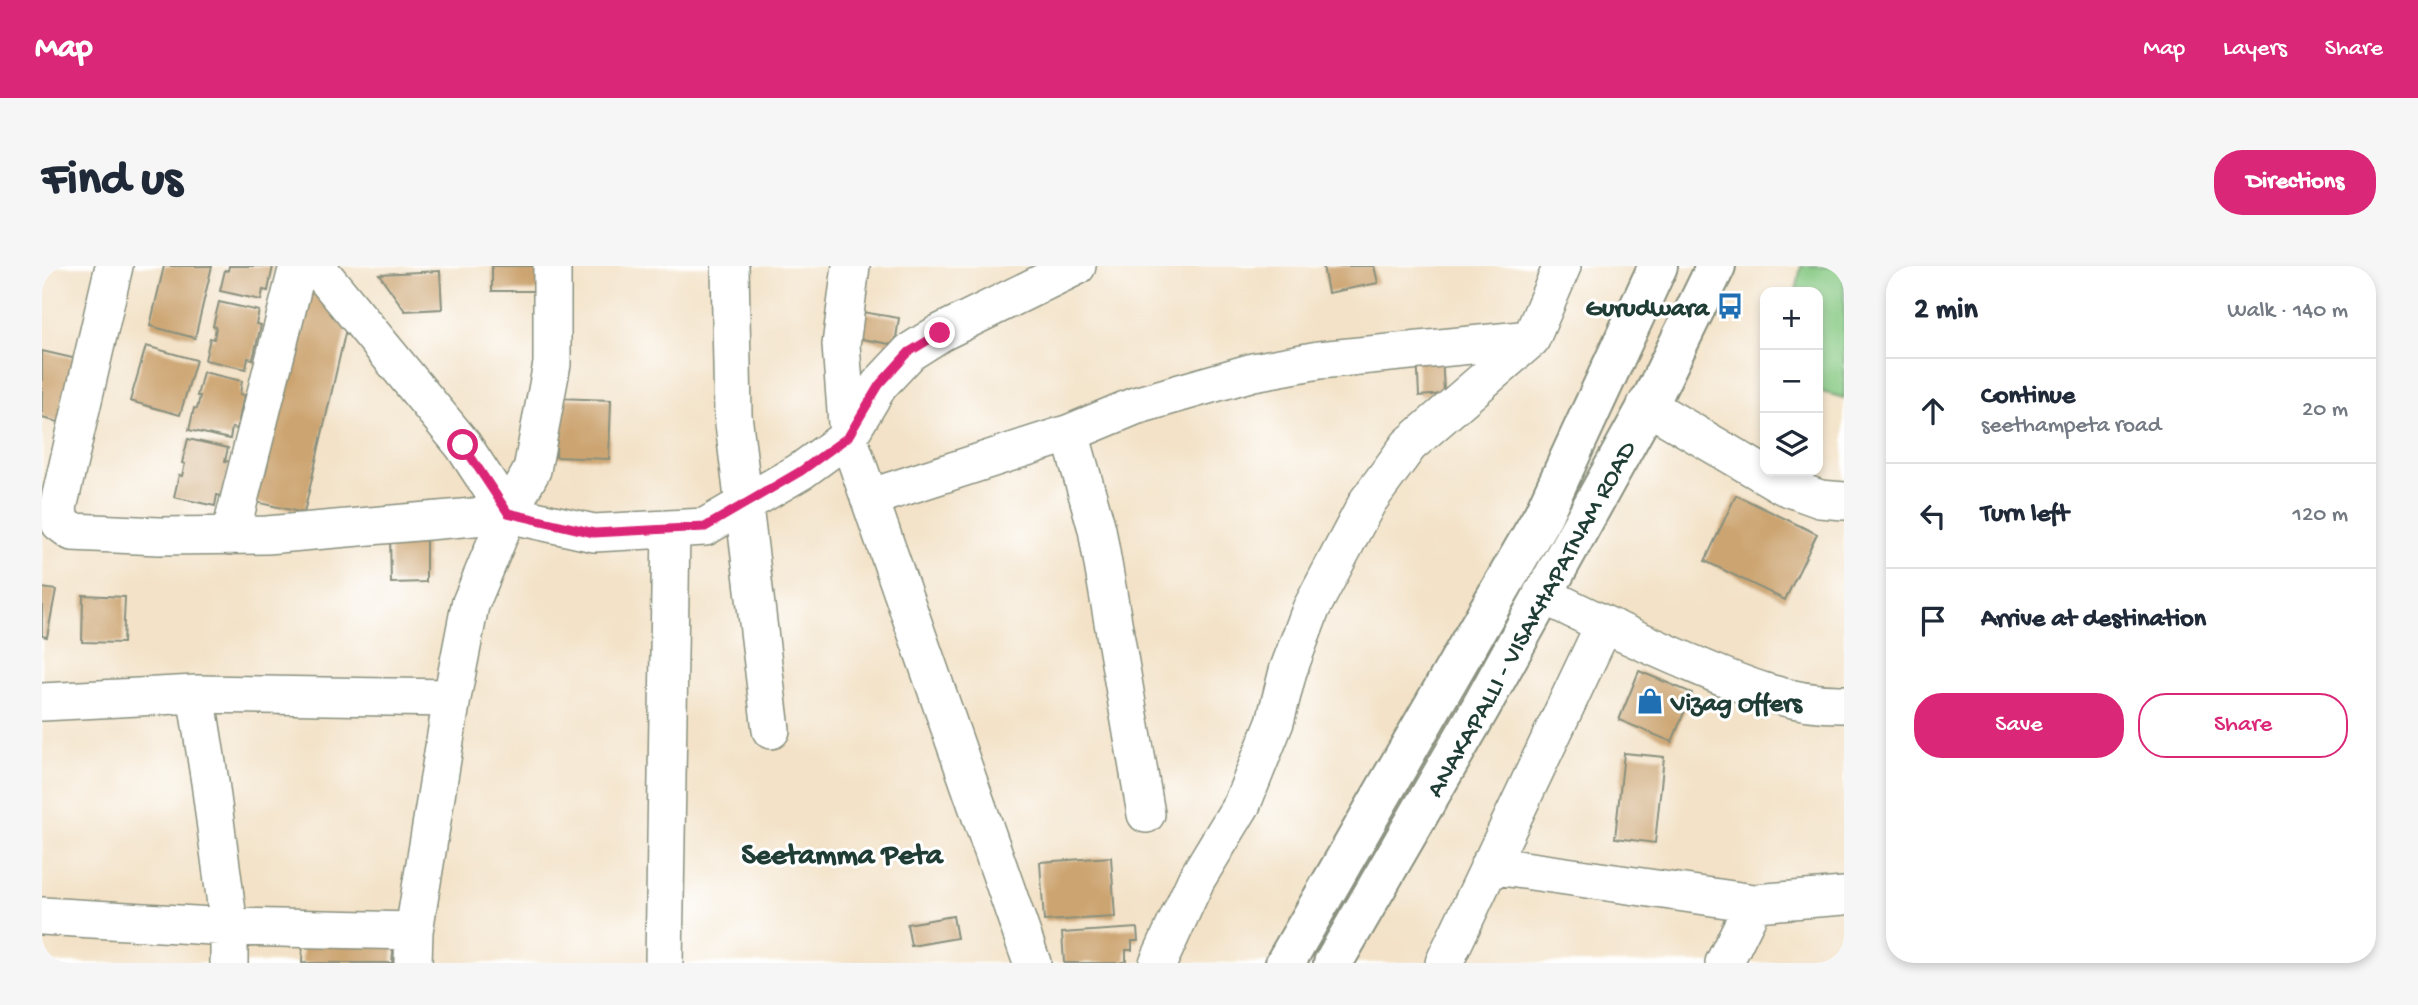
<!DOCTYPE html>
<meta charset="utf-8">
<style>
:root{--surface:#fff;--page:#f6f6f7;--text:#1f2937;--muted:#747a83;--line:#e0e1e3;--accent:#db2777}
body{margin:0;font-family:"Gochi Hand",sans-serif;background:var(--page);color:var(--text)}
.controls{position:absolute;right:21px;top:21px;display:grid;overflow:hidden;border-radius:14px;box-shadow:0 4px 10px #0003}
.controls button{width:63px;height:63px;display:grid;place-items:center;padding:0;border:0;border-bottom:2px solid var(--line);background:var(--surface);color:var(--text);font:35px sans-serif}
.stop{position:absolute;width:21px;height:21px;margin:-16px;border:5px solid #db2777;border-radius:50%;background:#fff}
.stop.end{background:#db2777;border-color:#fff;box-shadow:0 2px 7px #0008}
.list{margin:0;padding:0;list-style:none}
h2{display:flex;justify-content:space-between;align-items:center;height:91px;margin:0;padding:0 28px;font-size:30px}
h2 small{font-size:23px;font-weight:400;color:var(--muted)}
.list li{display:grid;grid-template-columns:46px 1fr auto;gap:21px;align-items:center;box-sizing:border-box;height:105px;padding:0 28px;border-top:2px solid var(--line)}
.list b{display:block;font-size:26px;white-space:nowrap}
.list p{margin:0;font-size:23px;white-space:nowrap;color:var(--muted)}
.list em{font-size:23px;font-style:normal;color:var(--muted)}
.actions{display:flex;gap:14px;padding:21px 28px}
.actions a{flex:1;padding:16px 0;border:2px solid var(--accent);border-radius:28px;text-align:center;font-size:24px;color:var(--accent)}
.actions .main{background:var(--accent);color:#fff}
.icon{flex:none;width:38px;height:38px;fill:none;stroke:currentColor;stroke-width:2;stroke-linecap:round;stroke-linejoin:round}
.map{position:relative;flex:none;width:1802px;height:697px;overflow:hidden;border-radius:28px}
header{display:flex;align-items:center;gap:42px;box-sizing:border-box;height:98px;padding:0 35px;background:var(--accent);color:#fff}
header strong{font-size:33px}
nav{display:flex;gap:38px;margin-inline-start:auto;font-size:24px}
.intro{display:flex;align-items:center;justify-content:space-between;box-sizing:border-box;height:168px;padding:0 42px}
h1{margin:0;font-size:49px}
.button{padding:18px 32px;border-radius:28px;background:var(--accent);color:#fff;font-size:24px;font-weight:700}
main{display:flex;gap:42px;padding:0 42px}
aside{flex:1;background:var(--surface);border-radius:28px;box-shadow:0 4px 10px #0003}
.map>svg:first-child{display:block}
.green{fill:#85c881;stroke:#52825a;stroke-width:2}
.building{fill:#cca471}
.lines{fill:none;stroke-linecap:round;stroke-linejoin:round}
.minor-casing{stroke:#89907e;stroke-width:40}
.major-casing{stroke:#89907e;stroke-width:42}
.minor{stroke:#fff;stroke-width:37}
.major{stroke:#fff;stroke-width:38}
.route{stroke:#db2777;stroke-width:9}
.labels{text-anchor:middle;stroke-width:6;stroke-linejoin:round;paint-order:stroke}
.poi-label{font-size:26px;font-weight:bold;fill:#1f3d34;stroke:#fff;text-anchor:end}
.street-label{font-size:26px;fill:#1f3d34;stroke:#fff}
.quarter-label{font-size:30px;font-weight:bold;fill:#1f3d34;stroke:#fff}
</style>
<header>
<strong>Map</strong>
<nav><a>Map</a><a>Layers</a><a>Share</a></nav>
</header>
<div class="intro"><h1>Find us</h1><a class="button">Directions</a></div>
<main>
<div class="map">
<svg width="1802" height="697" viewBox="0 0 1802 697">
<rect width="100%" height="100%" fill="#fff"/>
<filter id="ink" filterUnits="userSpaceOnUse"><feTurbulence type="fractalNoise" baseFrequency=".0143" numOctaves="2"/><feDisplacementMap in="SourceGraphic" scale="14" xChannelSelector="R" yChannelSelector="G"/><feConvolveMatrix kernelMatrix="1 2 1 2 8 2 1 2 1" color-interpolation-filters="sRGB"/></filter>
<filter id="wash" filterUnits="userSpaceOnUse"><feTurbulence type="fractalNoise" baseFrequency=".00686" numOctaves="4" result="noise"/><feDisplacementMap in="SourceGraphic" scale="28" xChannelSelector="R" yChannelSelector="G"/><feGaussianBlur stdDeviation="1.57" result="paint"/><feColorMatrix in="noise" values="0 0 0 0 0 0 0 0 0 0 0 0 0 0 0 0 0 1.4 0 .05"/><feComposite in="paint" operator="in"/></filter>
<g filter="url(#wash)">
<rect width="100%" height="100%" fill="#f3e2c7"/>
<!-- green -->
<path class="green" d="M1759,0H1802V132L1776,125V26H1754Z"/>
<g id="blocks">
<!-- building -->
<path class="building" d="M122,0H170L153,72L108,60Z
M187,0H231L226,25L221,24L219,34L178,25L183,4L186,5Z
M450,0H502V25H450Z
M1281,0H1332L1336,17L1286,27Z
M274,4L307,50L262,247L205,234Z
M398,5L400,43L363,45L337,8Z
M177,36L217,45L214,58L219,59L211,93L206,92L204,103L163,94L168,72L172,73L174,61L171,60Z
M814,45L857,52L853,79L809,71Z
M104,80L154,94L138,149L88,135Z
M0,85L48,96L33,160L0,152Z
M1400,86L1402,128L1377,130L1375,87Z
M161,106L200,115L198,128L202,129L195,163L190,162L188,173L147,164L152,142L155,143L158,130H155Z
M515,132L569,134L567,193L514,191Z
M146,173L186,182L183,195L188,196L180,230L175,229L173,240L132,231L137,209L140,210L143,198L140,197Z
M1694,229L1775,268L1743,334L1663,295Z
M384,268V316L349,317L348,269Z
M0,322L14,324L5,371L0,370Z
M41,329L83,331L81,377L40,376Z
M1597,405L1650,427L1630,476L1577,454Z
M1582,487L1622,491L1613,577L1573,572Z
M1069,591L1073,651L1002,655L998,596Z
M911,650L915,672L869,680L865,658Z
M1095,662L1096,675H1090V684H1084V695L1077,697H1022L1020,667Z
M261,669L352,674L350,697H260Z"/>
</g>
</g>
<g filter="url(#ink)">
<use href="#blocks" fill-opacity="0" stroke="#89907e" stroke-width="2"/>
<g class="lines">
<!-- minor casing -->
<g class="minor-casing">
<path id="minor" d="M72,0L16,242L18,257L30,266L117,270L225,269L466,248
M274,0L421,179L466,248
M688,0L691,149L729,464
M1604,139L1742,220L1778,233L1802,235
M1028,167L1055,263L1104,548
M827,232L1028,167L1093,140L1211,106L1277,94L1489,73
M466,248L490,204L510,98V0
M188,270L256,0
M1500,328C1545,351 1591,372 1637,392C1691,415 1741,439 1802,438
M154,428L168,516L187,661V697
M0,436L154,428L410,432
M1447,599L1712,637L1802,630
M0,650L187,661L372,665
M371,697L372,665L410,432L428,339L466,248L552,267L663,261L759,205L806,171L799,79L809,0
M622,697L629,263
M990,697L806,171L837,119L868,86L898,67L1035,0
M1116,697L1154,614L1200,538L1233,456L1246,405L1269,343L1326,235L1367,179L1489,73L1520,0
M1402,697L1562,359
M1682,697L1712,637"/>
</g>
<!-- major casing -->
<g class="major-casing">
<g id="major">
<path d="M1243,697L1501,249L1616,0"/>
<path id="s1" d="M1291,697L1439,441L1612,128L1674,0"/>
</g>
</g>
<!-- minor -->
<use href="#minor" class="minor"/>
<!-- major -->
<use href="#major" class="major"/>
</g>
</g>
<g class="lines" filter="url(#ink)">
<!-- route -->
<path class="route" d="M421,179L466,247L552,267L663,261L759,205L806,171L837,119L867,86L898,67"/>
</g>
<!-- icons -->
<defs>
<g id="bus-bare" transform="scale(2.1)"><path d="M-5-6H5V4H4V6H2V4H-2V6H-4V4H-5ZM-3.5-4V0h7V-4ZM-3.5 1.2v1.5H-2V1.2ZM2 1.2v1.5H3.5V1.2Z" fill="#1f6fb2" stroke="#fff" stroke-width="2.5" paint-order="stroke"/></g>
<g id="shop-bare" transform="scale(2.1)"><path d="M-5-2.5h2.3a2.7 3.5 0 0 1 5.4 0H5L5.5 6h-11ZM-1.5-2.5h3a1.5 2.3 0 0 0-3 0Z" fill="#1f6fb2" stroke="#fff" stroke-width="2.5" paint-order="stroke"/></g>
</defs>
<g fill-rule="evenodd">
<use href="#bus-bare" x="1688" y="40"/>
<use href="#shop-bare" x="1608" y="435"/>
</g>
<g class="labels">
<!-- poi labels -->
<g class="poi-label">
<text x="1667" y="49">Gurudwara</text>
<text x="1629" y="444" text-anchor="start">Vizag Offers</text>
</g>
<!-- street labels -->
<g class="street-label">
<text dy="9" stroke="none"><textPath href="#s1" startOffset="397">ANAKAPALLI - VISAKHAPATNAM ROAD</textPath></text>
</g>
<!-- quarter labels -->
<g class="quarter-label">
<text x="800" y="597">Seetamma Peta</text>
</g>
</g>
</svg>
<div class="controls">
<button>+</button>
<button>−</button>
<button><svg class="icon" aria-label="layers" viewBox="0 0 24 24"><path d="M12 4l9 5-9 5-9-5zM3 14l9 5 9-5"/></svg></button>
</div>
<div class="stop" style="left:421px;top:179px"></div>
<div class="stop end" style="left:898px;top:67px"></div>
</div>
<aside>
<h2>2 min<small>Walk · 140 m</small></h2>
<ul class="list">
<li><svg class="icon" aria-label="ahead" viewBox="0 0 24 24"><path d="M12 20V5M6 11l6-6 6 6"/></svg><div><b>Continue</b><p>seethampeta road</p></div><em>20 m</em></li>
<li><svg class="icon" aria-label="left" viewBox="0 0 24 24"><path d="M17 20v-9H6M10 6l-5 5 5 5"/></svg><div><b>Turn left</b></div><em>120 m</em></li>
<li><svg class="icon" aria-label="arrive" viewBox="0 0 24 24"><path d="M6 21V4h12l-3 4 3 4H6"/></svg><div><b>Arrive at destination</b></div></li>
</ul>
<div class="actions"><a class="main">Save</a><a>Share</a></div>
</aside>
</main>
